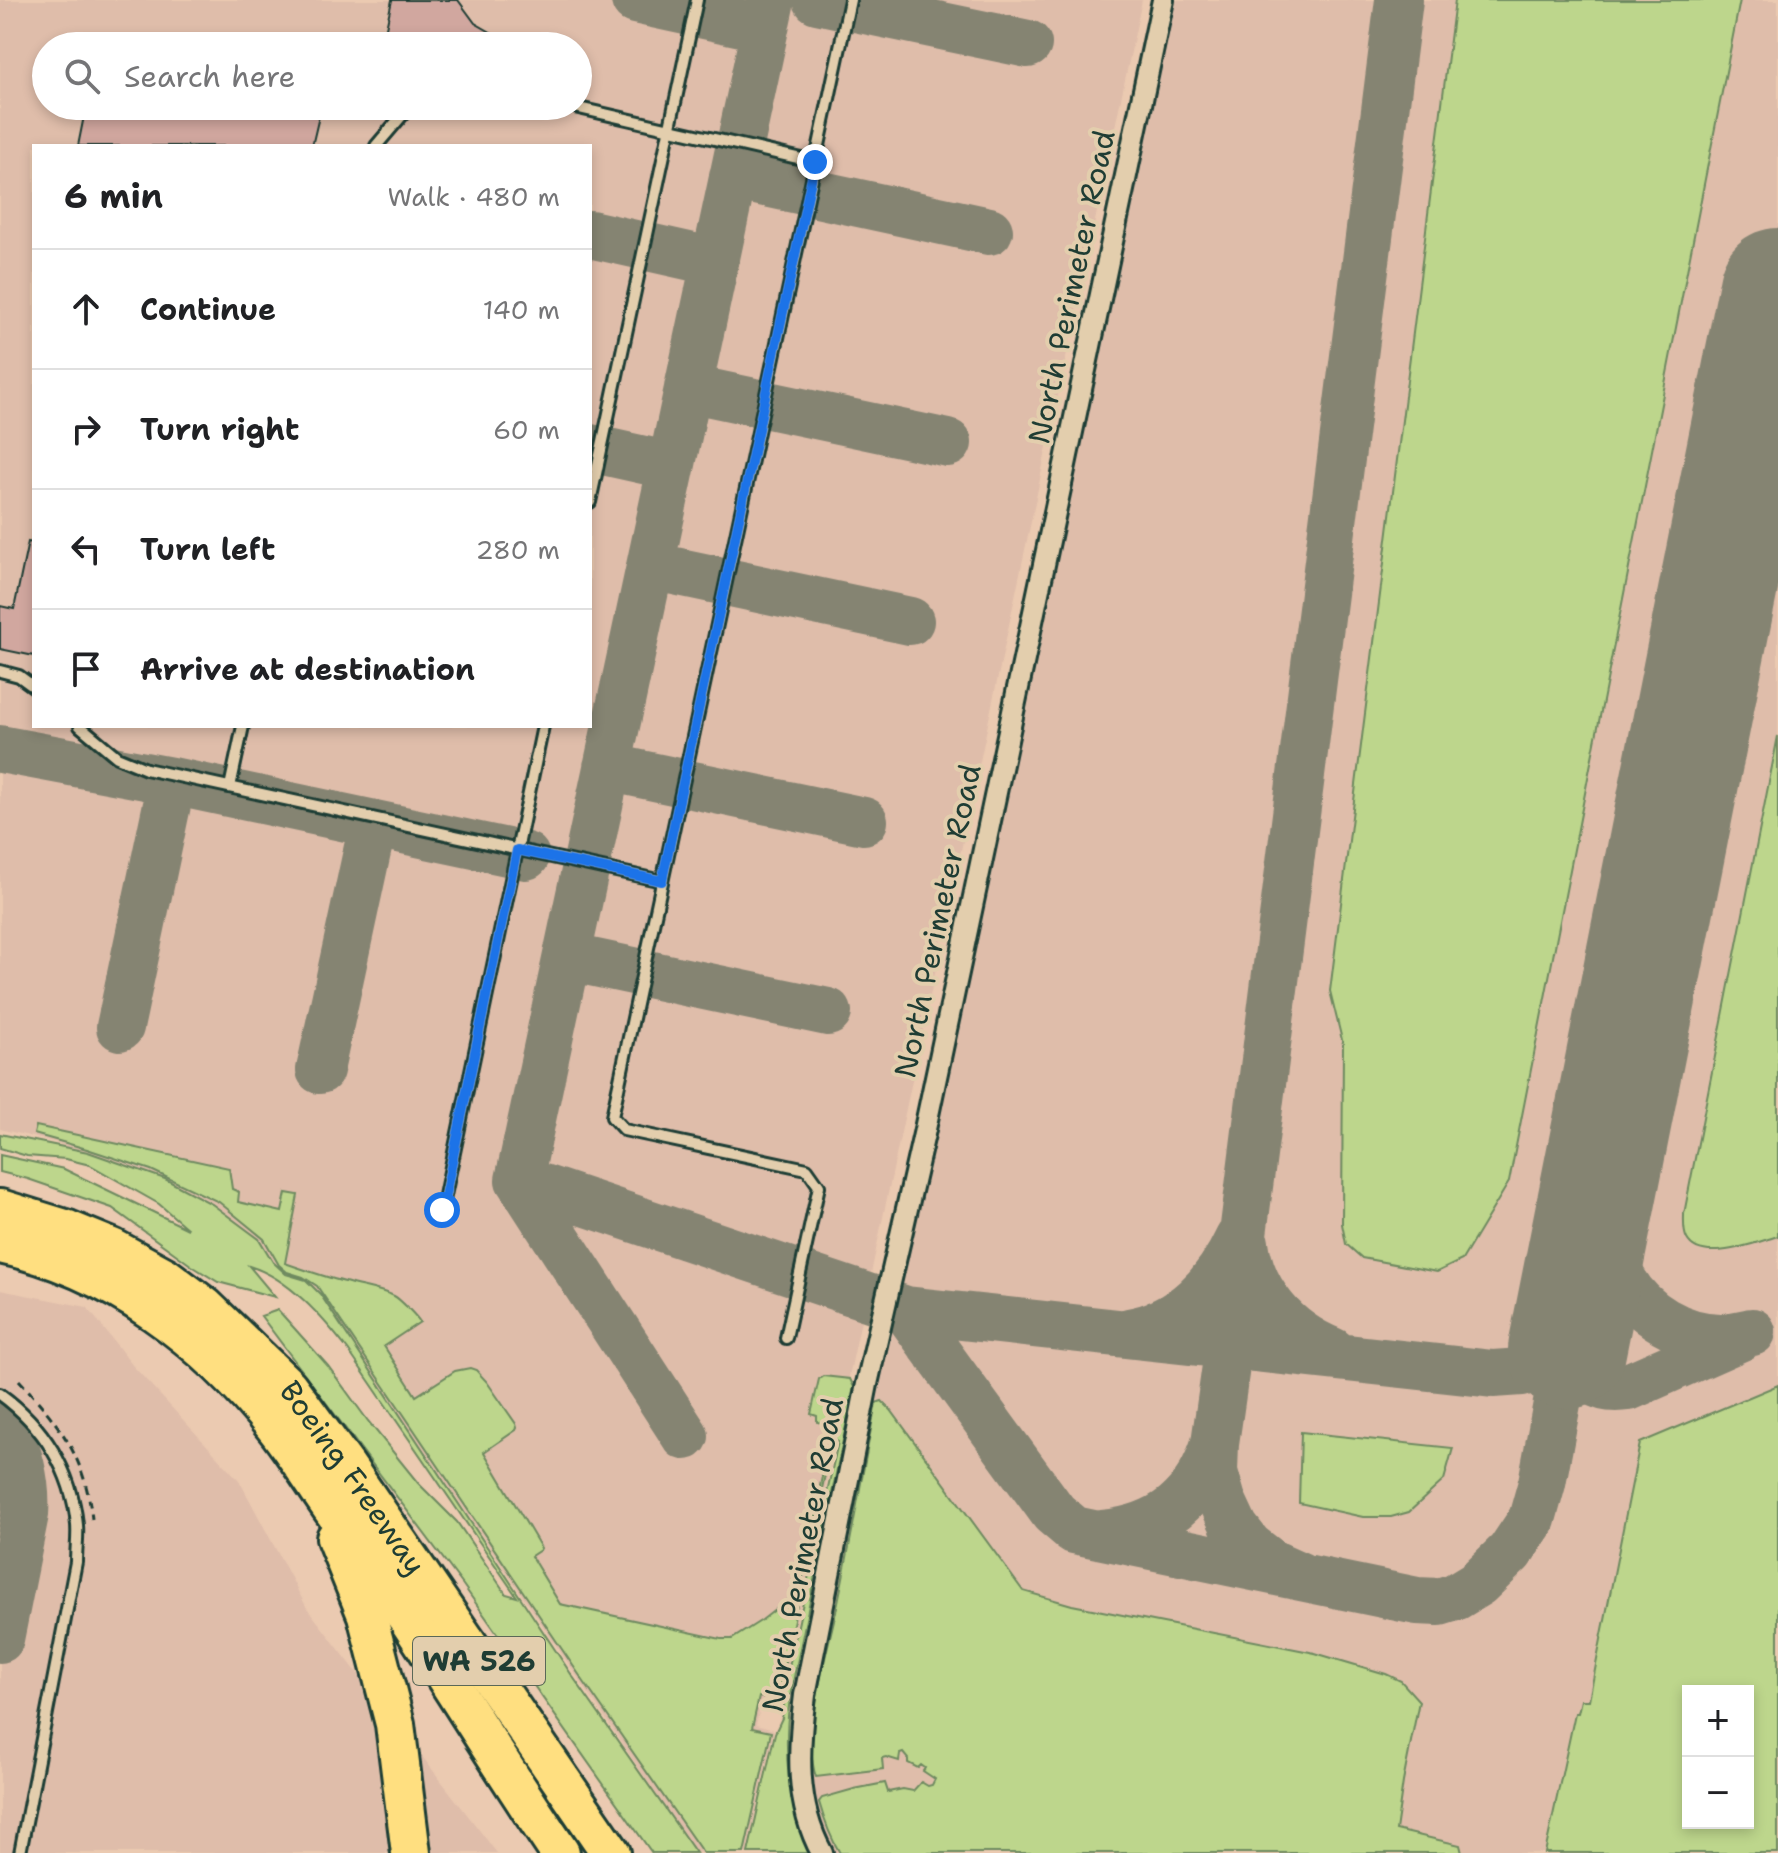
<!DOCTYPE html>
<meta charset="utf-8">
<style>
:root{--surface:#fff;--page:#f2f2f2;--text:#202124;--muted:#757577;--line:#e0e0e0}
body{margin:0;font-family:"Shantell Sans",sans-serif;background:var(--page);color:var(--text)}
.controls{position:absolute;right:24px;bottom:24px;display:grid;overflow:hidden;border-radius:0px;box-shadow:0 4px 12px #0003}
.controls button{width:72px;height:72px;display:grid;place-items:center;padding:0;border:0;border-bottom:2px solid var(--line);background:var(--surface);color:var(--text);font:40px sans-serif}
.stop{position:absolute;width:24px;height:24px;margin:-18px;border:6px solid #1a73e8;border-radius:50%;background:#fff}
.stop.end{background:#1a73e8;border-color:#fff;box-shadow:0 2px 8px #0008}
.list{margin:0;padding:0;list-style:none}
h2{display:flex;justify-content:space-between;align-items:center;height:104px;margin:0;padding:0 32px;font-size:34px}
h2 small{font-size:26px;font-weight:400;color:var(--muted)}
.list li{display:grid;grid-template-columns:52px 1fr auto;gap:24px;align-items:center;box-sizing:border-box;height:120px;padding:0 32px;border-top:2px solid var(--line)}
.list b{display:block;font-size:30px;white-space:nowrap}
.list em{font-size:26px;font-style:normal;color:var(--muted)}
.icon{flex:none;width:44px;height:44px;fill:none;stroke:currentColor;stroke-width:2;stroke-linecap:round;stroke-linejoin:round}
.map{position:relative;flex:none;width:1778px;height:1853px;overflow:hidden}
.search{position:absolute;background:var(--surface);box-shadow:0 4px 12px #0003;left:32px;top:32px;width:560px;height:88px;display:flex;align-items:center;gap:20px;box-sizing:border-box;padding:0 28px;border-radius:44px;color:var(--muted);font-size:30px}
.panel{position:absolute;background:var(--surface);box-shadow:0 4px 12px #0003;left:32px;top:144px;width:560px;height:584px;border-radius:0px}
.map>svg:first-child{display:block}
.built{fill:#dfbdaa;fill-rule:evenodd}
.green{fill:#bdd68c;stroke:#6e8a60;stroke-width:2;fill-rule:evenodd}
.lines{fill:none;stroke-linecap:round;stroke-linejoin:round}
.taxiway{stroke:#858472;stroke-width:48}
.runway{stroke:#858472;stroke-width:118}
.building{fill:#d1a79f;stroke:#1f3d34;stroke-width:2}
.lane-casing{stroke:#1f3d34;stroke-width:16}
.street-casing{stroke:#1f3d34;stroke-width:26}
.highway-casing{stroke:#1f3d34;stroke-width:44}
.path{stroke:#1f3d34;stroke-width:3;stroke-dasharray:8 6;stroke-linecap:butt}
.lane{stroke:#e3cead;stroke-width:10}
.street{stroke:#e3cead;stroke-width:20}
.highway{stroke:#ffdf80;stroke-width:38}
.route{stroke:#1a73e8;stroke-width:10}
.labels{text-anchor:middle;stroke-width:8;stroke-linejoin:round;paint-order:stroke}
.shield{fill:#e3cead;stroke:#5a6858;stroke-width:2}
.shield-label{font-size:28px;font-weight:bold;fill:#1f3d34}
.street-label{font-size:30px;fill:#1f3d34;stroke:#e3cead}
</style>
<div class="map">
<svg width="1778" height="1853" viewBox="0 0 1778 1853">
<rect width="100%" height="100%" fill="#ebcab1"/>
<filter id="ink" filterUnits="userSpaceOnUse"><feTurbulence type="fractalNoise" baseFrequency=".0125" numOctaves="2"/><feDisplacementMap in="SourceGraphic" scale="16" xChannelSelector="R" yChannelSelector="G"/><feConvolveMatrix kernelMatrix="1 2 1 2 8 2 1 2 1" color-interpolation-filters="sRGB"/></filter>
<g filter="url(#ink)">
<!-- built -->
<path class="built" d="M0,0H1142L780,1701L762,1699L756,1725L774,1730L747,1853H696L379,1383L348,1342L299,1287L123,1169L57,1143L0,1129ZM46,46H578V106H46ZM34,146H590V726H34Z
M1176,0H1778V1853H822L808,1820L809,1707L1096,347ZM1688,1691H1748V1823H1688Z
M0,1290L87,1307L133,1366L239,1480L307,1608L497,1853H0Z"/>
<!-- green -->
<path class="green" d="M1455,0H1740L1509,1182L1462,1260L1437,1272L1362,1258L1346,1244L1342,1224L1343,1044L1330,991Z
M1778,736V1236C1757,1242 1701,1265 1687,1239C1683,1232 1684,1222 1684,1214Z
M36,1126L229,1168L232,1189L239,1192L238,1202L282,1212L286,1193L298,1195L285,1263C305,1270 325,1277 345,1282C361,1287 379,1289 394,1296C400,1299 417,1317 420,1322L384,1346L416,1396L455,1371L470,1368L476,1370L487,1382L516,1424L517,1428L516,1430L484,1452L541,1548L540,1550L531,1556L560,1604L721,1639H732L762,1620L798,1592L829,1443L832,1442L777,1699L759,1697L752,1728L771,1732L744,1853H703L584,1682L317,1286L303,1277L287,1272L279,1265L264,1239L219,1202L151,1170L87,1149L34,1134Z
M0,1134L88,1152L165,1179L212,1204L259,1239L273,1262L286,1274L306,1280L320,1294L573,1677L696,1853H652L463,1585L261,1316L278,1310L328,1366L368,1421L418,1483L457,1522L506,1594L517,1597L348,1350C323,1318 289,1278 249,1266L275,1297L218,1282L192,1266L112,1208L28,1179L0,1172V1155L64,1169L188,1229L159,1204L90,1165L66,1159L27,1156L0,1148Z
M823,1376L850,1379L854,1387L790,1697C783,1752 787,1802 810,1853H748L775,1733L782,1718L784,1704L781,1703L838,1442L830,1439L833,1425L817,1422V1416L811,1414L819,1379Z
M1778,1385V1853H1545L1575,1713H1578L1581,1700H1589L1640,1443ZM1688,1691H1748V1823H1688Z
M882,1401L891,1410L1023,1591L1072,1605L1315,1653L1386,1674L1401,1681L1419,1701L1403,1782L1396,1830L1460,1845L1462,1853H840C830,1837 824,1820 819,1802L822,1798L854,1789L885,1783L888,1792L903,1789L913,1791L921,1782L928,1786L932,1785L935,1779L923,1771L925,1768L921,1765L918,1768L908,1763V1759L903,1753L900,1754L899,1761L886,1757L882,1758L883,1769L816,1777C801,1735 829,1647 838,1602C852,1536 863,1469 876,1403Z
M1301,1432L1453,1448L1444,1480L1409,1512L1391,1517H1363L1299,1503Z"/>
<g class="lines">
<!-- taxiway -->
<path class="taxiway" d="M635,0L765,28
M771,0L519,1180L906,1310L1493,1374L1522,1372L1547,1366L1567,1350
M817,0L1028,44
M733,176L989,231
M590,234L715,262
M688,388L948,443
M590,448L671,466
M651,566L910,621
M0,749L172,781L526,856
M607,767L864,821
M567,957L828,1012
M120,1027L172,781
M320,1070L373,824
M519,1180L685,1436
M1599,1190C1604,1217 1610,1256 1623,1280C1642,1314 1682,1337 1721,1337C1731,1337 1743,1334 1752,1332
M1245,1243C1251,1293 1286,1333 1332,1351
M906,1310L1054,1513L1074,1530L1417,1601L1439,1602L1455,1597L1478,1583L1510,1552L1532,1519L1542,1483L1567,1350
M1129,1332C1181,1324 1218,1284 1239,1238
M1567,1350L1577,1361L1581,1376C1600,1386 1606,1390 1628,1387L1741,1337
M0,1423C20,1445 27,1486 25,1514L0,1639
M1103,1534C1162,1528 1197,1500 1215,1443
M1300,1576L1271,1563L1249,1546L1235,1528L1222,1500L1214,1472L1215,1443L1229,1345L1399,0"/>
<!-- runway -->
<path class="runway" d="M1567,1350L1778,287"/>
</g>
<!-- building -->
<path class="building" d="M392,0H458L475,23L515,46H382Z
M86,106H294L320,112L312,146H78Z
M28,542L34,543V656L0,649V606L14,609Z"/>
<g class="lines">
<!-- lane casing -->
<g class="lane-casing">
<path id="lane" d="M570,106L815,162
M376,146L410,106
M590,502L697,0
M0,671L19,676L34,687
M80,726L117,757L146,769L662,881
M230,787L243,726
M442,1210L543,726
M786,1338L819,1186L807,1169L624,1130L612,1117L850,0
M0,1394C43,1425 72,1471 77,1525C78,1537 76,1550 76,1562L20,1853"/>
</g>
<!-- street casing -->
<g class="street-casing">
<path id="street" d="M822,1853C795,1804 798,1749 805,1695L867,1384L924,1134L1163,0"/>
</g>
<!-- highway casing -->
<g class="highway-casing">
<g id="highway">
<path id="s1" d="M0,1209L68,1230L112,1248L165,1277L205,1307L288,1387L347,1468L611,1853"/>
<path d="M0,1244C112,1268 207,1339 277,1429C298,1456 316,1486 336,1514C415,1623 484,1741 560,1853"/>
<path d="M336,1538L367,1615L395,1724L411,1853"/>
</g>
</g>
<!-- path -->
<path class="path" d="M19,1380C60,1425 85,1456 92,1519"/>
<!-- lane -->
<use href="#lane" class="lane"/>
<!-- street -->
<use href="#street" class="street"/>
<!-- highway -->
<use href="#highway" class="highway"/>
</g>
</g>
<g class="lines" filter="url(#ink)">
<!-- route -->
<path class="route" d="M442,1210L517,850L662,881L815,162"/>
</g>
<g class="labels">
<!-- shield labels -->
<rect class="shield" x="413" y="1637" width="132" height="48" rx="6"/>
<g class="shield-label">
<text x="479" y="1671">WA 526</text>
</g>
<!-- street labels -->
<g class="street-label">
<text transform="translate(1072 287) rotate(-78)" y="10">North Perimeter Road</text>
<text transform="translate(938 921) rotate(-78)" y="10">North Perimeter Road</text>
<text dy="10" stroke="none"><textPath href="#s1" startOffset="456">Boeing Freeway</textPath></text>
<text transform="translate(803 1555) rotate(-79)" y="10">North Perimeter Road</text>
</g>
</g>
</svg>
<div class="controls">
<button>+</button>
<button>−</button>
</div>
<div class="stop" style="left:442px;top:1210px"></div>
<div class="stop end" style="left:815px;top:162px"></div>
<div class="search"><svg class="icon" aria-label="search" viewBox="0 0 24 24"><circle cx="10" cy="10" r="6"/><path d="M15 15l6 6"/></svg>Search here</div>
<section class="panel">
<h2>6 min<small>Walk · 480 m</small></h2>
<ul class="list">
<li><svg class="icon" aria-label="ahead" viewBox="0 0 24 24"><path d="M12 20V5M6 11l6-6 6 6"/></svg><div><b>Continue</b></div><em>140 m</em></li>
<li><svg class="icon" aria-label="right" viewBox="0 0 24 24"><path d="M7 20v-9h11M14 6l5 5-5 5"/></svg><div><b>Turn right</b></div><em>60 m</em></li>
<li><svg class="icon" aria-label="left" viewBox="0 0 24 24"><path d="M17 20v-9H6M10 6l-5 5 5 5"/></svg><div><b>Turn left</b></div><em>280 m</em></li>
<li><svg class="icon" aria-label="arrive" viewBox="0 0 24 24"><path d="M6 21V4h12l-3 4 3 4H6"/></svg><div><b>Arrive at destination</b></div></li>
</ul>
</section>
</div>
